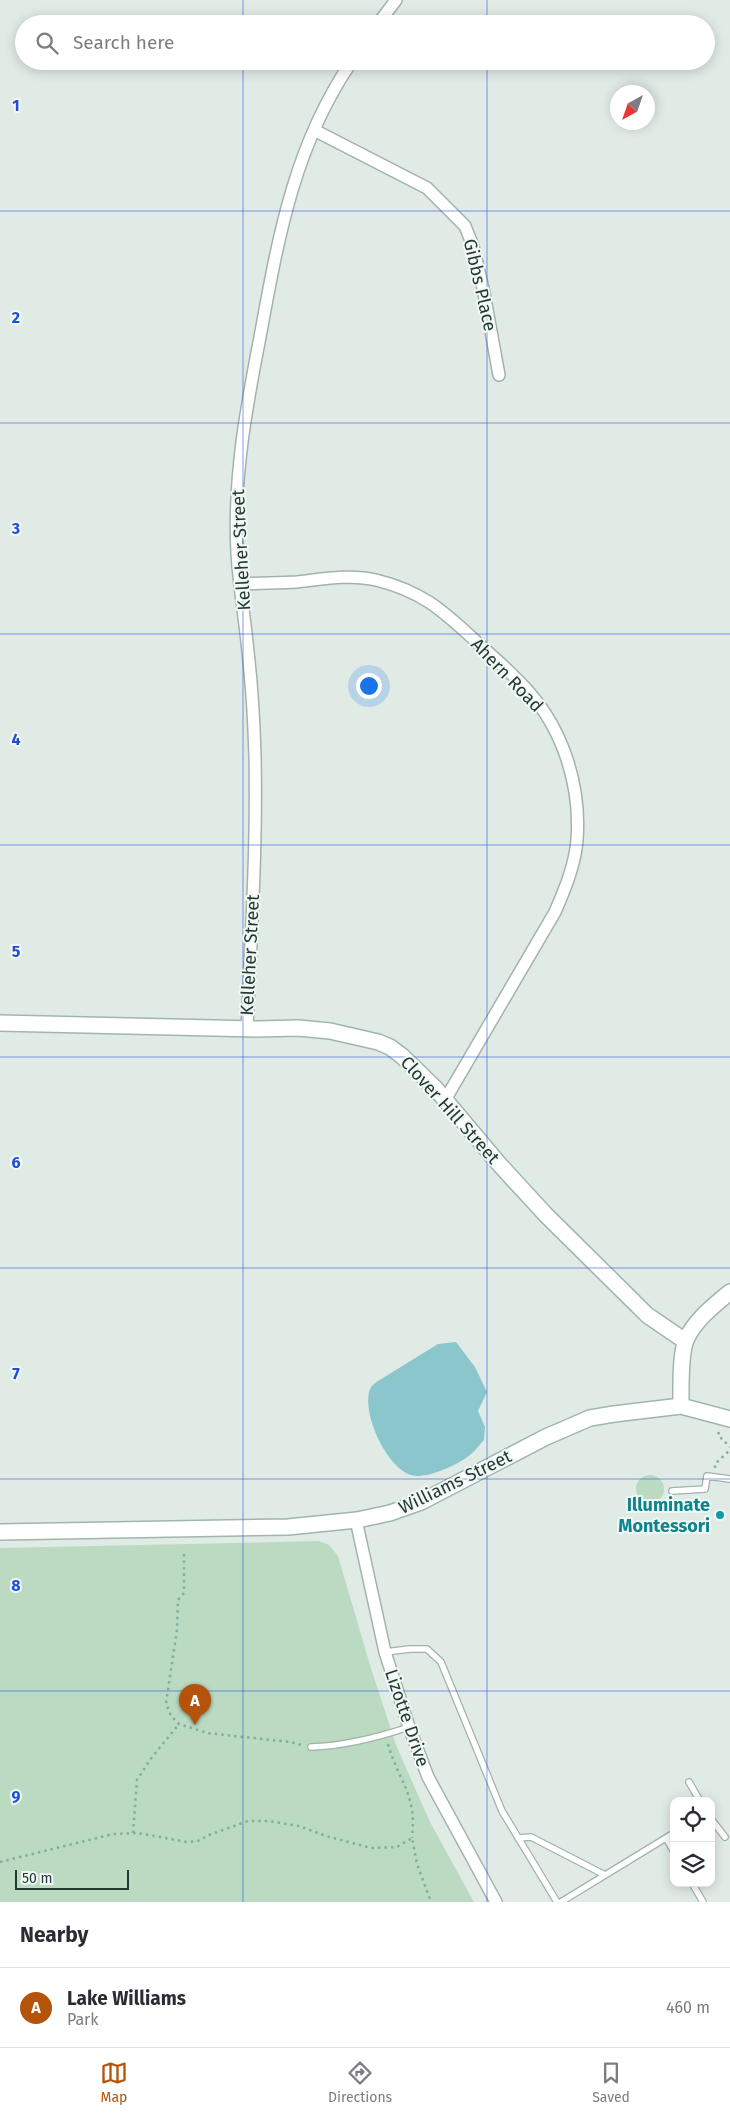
<!DOCTYPE html>
<style>
:root{--surface:#fff;--page:#f2f2f3;--text:#2b2b33;--muted:#7c7c81;--line:#e1e1e2;--accent:#b45309}
body{margin:0;font-family:"Fira Sans",sans-serif;background:var(--page);color:var(--text)}
.controls{position:absolute;right:15px;bottom:15px;display:grid;overflow:hidden;border-radius:10px;box-shadow:0 2px 12px #0003}
.controls button{width:45px;height:45px;display:grid;place-items:center;padding:0;border:0;border-bottom:1px solid var(--line);background:var(--surface);color:var(--text);font:25px sans-serif}
.compass{position:absolute;left:610px;top:85px;width:45px;height:45px;border-radius:50%;background:var(--surface);box-shadow:0 2px 12px #0003;rotate:220deg}
.scale{position:absolute;left:15px;bottom:12px;width:114px;box-sizing:border-box;padding-left:5px;border:2px solid #223a32;border-top:0;font-size:14px;line-height:18px;white-space:nowrap;color:#223a32;-webkit-text-stroke:4px #f1f7f4;paint-order:stroke}
.you{position:absolute;left:368px;top:685px;width:18px;height:18px;margin:-12px;border:4px solid #fff;border-radius:50%;background:#1a73e8;box-shadow:0 0 0 8px #1a73e833}
.badge{display:grid;place-items:center;width:32px;height:32px;border-radius:50%;background:var(--accent);color:#fff;font-size:16px;font-weight:700}
.pin{position:absolute;translate:-50% -41px;filter:drop-shadow(0 1px 2px #0008)}
.pin::after{content:'';position:absolute;top:26px;width:18px;height:15px;background:inherit;clip-path:polygon(0 0,100% 0,50% 100%)}
.list{margin:0;padding:0;list-style:none}
h2{display:flex;justify-content:space-between;align-items:center;height:65px;margin:0;padding:0 20px;font-size:21px}
h2 small{font-size:16px;font-weight:400;color:var(--muted)}
.list li{display:grid;grid-template-columns:32px 1fr auto;gap:15px;align-items:center;box-sizing:border-box;height:80px;padding:0 20px;border-top:1px solid var(--line)}
.list b{display:block;font-size:19px;white-space:nowrap}
.list p{margin:0;font-size:16px;white-space:nowrap;color:var(--muted)}
.list em{font-size:16px;font-style:normal;color:var(--muted)}
.icon{flex:none;width:28px;height:28px;fill:none;stroke:currentColor;stroke-width:2;stroke-linecap:round;stroke-linejoin:round}
.map{position:relative;flex:none;width:730px;height:1902px;overflow:hidden}
.search{position:absolute;background:var(--surface);box-shadow:0 2px 12px #0003;left:15px;right:15px;top:15px;height:55px;display:flex;align-items:center;gap:12px;box-sizing:border-box;padding:0 18px;border-radius:28px;color:var(--muted);font-size:19px}
.sheet{height:145px;background:var(--surface)}
nav{display:flex;justify-content:space-around;align-items:center;box-sizing:border-box;height:70px;border-top:1px solid var(--line);background:var(--surface);font-size:14px;color:var(--muted)}
nav a{display:grid;justify-items:center;gap:2px}
nav .on{color:var(--accent)}
.map>svg:first-child{display:block}
.green{fill:#badbc2}
.water{fill:#8bc6cd}
.lines{fill:none;stroke-linecap:round;stroke-linejoin:round}
.lane-casing{stroke:#a4b2ac;stroke-width:8}
.street-casing{stroke:#a4b2ac;stroke-width:14}
.secondary-casing{stroke:#a0b6ad;stroke-width:18}
.path{stroke:#83ad9d;stroke-width:2.5;stroke-dasharray:2.5 4;stroke-linecap:butt}
.lane{stroke:#fff;stroke-width:5.5}
.street{stroke:#fff;stroke-width:11}
.secondary{stroke:#fff;stroke-width:15}
.grid{fill:none;stroke:#1d4ed8;stroke-width:1;stroke-opacity:0.55}
.culture-dot{fill:#0f9aa8;stroke:#f1f7f4;stroke-width:2}
.labels{text-anchor:middle;stroke-width:4;stroke-linejoin:round;paint-order:stroke}
.street-label{font-size:18px;fill:#223a32;stroke:#f1f7f4}
.culture-label{font-size:18px;font-weight:bold;fill:#0d838f;stroke:#f1f7f4;text-anchor:end}
.grid-label{font-size:16px;text-anchor:middle;font-weight:bold;fill:#1d4ed8;stroke:#f1f7f4;stroke-width:4;stroke-linejoin:round;paint-order:stroke}
</style>
<div class="map">
<svg width="730" height="1902" viewBox="0 0 730 1902">
<rect width="100%" height="100%" fill="#e1ebe6"/>
<!-- green -->
<path class="green" d="M636 1489a14 14 0 1 1 28 0a14 14 0 1 1-28 0Z
M319,1541L329,1545L338,1556L370,1665L396,1745L430,1822L474,1902H0V1548Z"/>
<!-- water -->
<path class="water" d="M456,1342L475,1367L487,1392L478,1411L485,1427L484,1440C480,1444 476,1450 471,1454C460,1464 426,1480 411,1475C387,1468 361,1413 370,1389C371,1386 375,1383 378,1381L438,1344Z"/>
<g class="lines">
<!-- lane casing -->
<g class="lane-casing">
<path id="lane" d="M672,1491L705,1489L707,1476L730,1479
M385,1652L410,1649H427L441,1662L502,1811L557,1902
M311,1747C345,1746 376,1738 409,1727
M689,1782L700,1801
M711,1819L725,1837
M518,1838L531,1837L605,1875
M666,1838L674,1852
M692,1883L703,1902
M561,1902L674,1833"/>
</g>
<!-- street casing -->
<g class="street-casing">
<path id="street" d="M378,24L396,0
M314,130L427,188L465,226L473,246L484,293L499,375
M241,584C259,583 278,583 297,582C323,579 351,574 376,580C425,592 445,613 480,645C497,660 515,676 529,692C564,732 581,787 577,840C575,865 565,889 555,912L445,1100
M247,1028C251,938 257,847 255,756C254,721 252,686 248,652C245,619 239,586 237,553C233,479 246,409 260,337C278,239 294,145 352,61
M356,1520L385,1652L409,1727L428,1777L496,1902"/>
</g>
<!-- secondary casing -->
<g class="secondary-casing">
<path id="secondary" d="M0,1023L257,1029L298,1028L330,1031L378,1042L390,1047L402,1056L436,1089L500,1165L546,1215L633,1301L647,1315L685,1341
M681,1406C681,1390 680,1354 686,1340C694,1321 714,1305 730,1292
M0,1532L288,1527L357,1520L390,1513L421,1502L546,1437L590,1418L614,1414L681,1406L730,1419"/>
</g>
<!-- path -->
<path class="path" d="M719,1432L718,1435L730,1447
M715,1468V1464L730,1450
M184,1554V1593L178,1600L177,1630L166,1703L171,1716L179,1724L207,1733L290,1742L302,1745
M388,1744C399,1783 417,1793 412,1838
M133,1833L137,1780L152,1757L179,1724
M0,1862L113,1834L138,1833L187,1842L198,1841L209,1835L248,1821H269L299,1826L326,1836L371,1848L397,1847L412,1838L417,1864L431,1902"/>
<!-- lane -->
<use href="#lane" class="lane"/>
<!-- street -->
<use href="#street" class="street"/>
<!-- secondary -->
<use href="#secondary" class="secondary"/>
</g>
<!-- grid -->
<path class="grid" d="M243,0V24M487,0V24M243,61V1902M487,61V1902M0,211H730M0,423H730M0,634H730M0,845H730M0,1057H730M0,1268H730M0,1479H730M0,1691H730"/>
<!-- markers -->
<circle class="culture-dot" cx="720" cy="1515" r="5"/>
<g class="labels">
<!-- street labels -->
<g class="street-label">
<text transform="translate(480 285) rotate(77)" y="6">Gibbs Place</text>
<text transform="translate(241 550) rotate(-93)" y="6">Kelleher Street</text>
<text transform="translate(507 675) rotate(46)" y="6">Ahern Road</text>
<text transform="translate(250 955) rotate(-87)" y="6">Kelleher Street</text>
<text transform="translate(450 1110) rotate(48)" y="6">Clover Hill Street</text>
<text transform="translate(455 1482) rotate(-26)" y="6">Williams Street</text>
<text transform="translate(407 1718) rotate(71)" y="6">Lizotte Drive</text>
</g>
<!-- culture labels -->
<g class="culture-label">
<text x="710" y="1511">Illuminate<tspan x="710" dy="21">Montessori</tspan></text>
</g>
</g>
<g class="grid-label">
<text x="16" y="111">1</text>
<text x="16" y="323">2</text>
<text x="16" y="534">3</text>
<text x="16" y="745">4</text>
<text x="16" y="957">5</text>
<text x="16" y="1168">6</text>
<text x="16" y="1379">7</text>
<text x="16" y="1591">8</text>
<text x="16" y="1802">9</text>
</g>
</svg>
<div class="controls">
<button><svg class="icon" aria-label="locate" viewBox="0 0 24 24"><circle cx="12" cy="12" r="6"/><path d="M12 2v4M12 18v4M2 12h4M18 12h4"/></svg></button>
<button><svg class="icon" aria-label="layers" viewBox="0 0 24 24"><path d="M12 4l9 5-9 5-9-5zM3 14l9 5 9-5"/></svg></button>
</div>
<svg class="compass" viewBox="-18 -18 36 36"><path d="M0-13l5 13h-10z" fill="#e53935"/><path d="M0 13l5-13h-10z" fill="#7c7c81"/></svg>
<div class="scale">50 m</div>
<div class="you"></div>
<div class="pin badge" style="left:195px;top:1725px">A</div>
<div class="search"><svg class="icon" aria-label="search" viewBox="0 0 24 24"><circle cx="10" cy="10" r="6"/><path d="M15 15l6 6"/></svg>Search here</div>
</div>
<section class="sheet">
<h2>Nearby<small></small></h2>
<ul class="list">
<li><span class="badge">A</span><div><b>Lake Williams</b><p>Park</p></div><em>460 m</em></li>
</ul>
</section>
<nav>
<a class="on"><svg class="icon" aria-label="map" viewBox="0 0 24 24"><path d="M3 6l6-2 6 2 6-2v14l-6 2-6-2-6 2zM9 4v14M15 6v14"/></svg>Map</a>
<a><svg class="icon" aria-label="directions" viewBox="0 0 24 24"><path d="M12 3l9 9-9 9-9-9zM9 14v-3h6M13 9l2 2-2 2"/></svg>Directions</a>
<a><svg class="icon" aria-label="saved" viewBox="0 0 24 24"><path d="M7 4h10v16l-5-4-5 4z"/></svg>Saved</a>
</nav>
